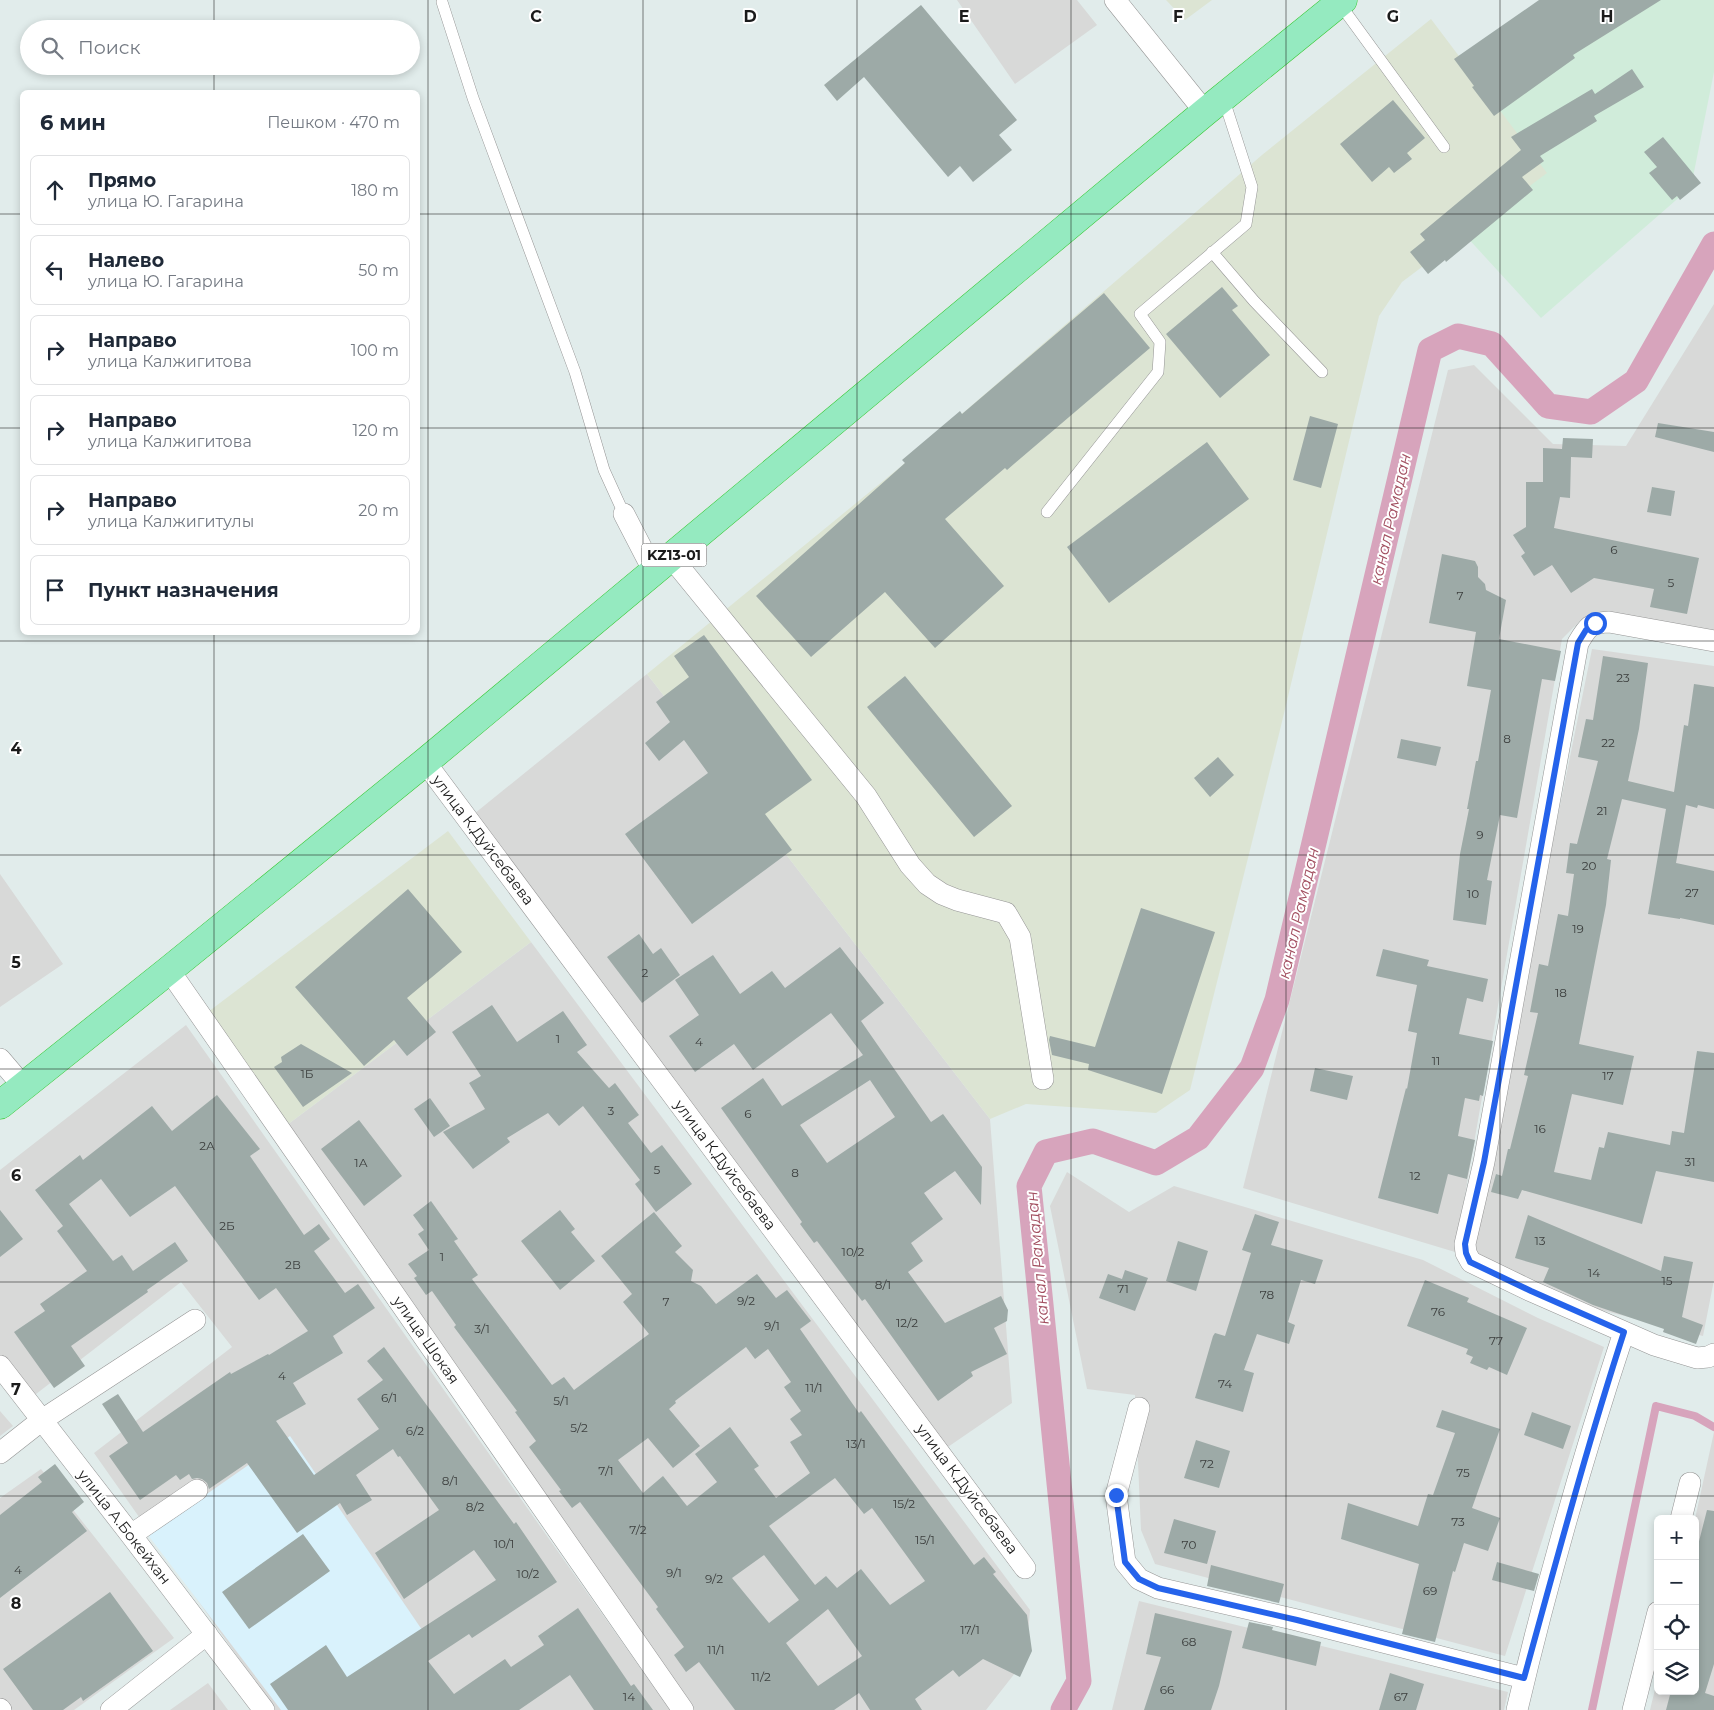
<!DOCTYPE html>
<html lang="ru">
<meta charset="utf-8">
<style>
:root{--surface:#fff;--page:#f2f2f3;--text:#1f2937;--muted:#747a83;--line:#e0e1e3}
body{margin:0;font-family:Montserrat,sans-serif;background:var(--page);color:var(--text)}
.controls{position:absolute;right:15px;bottom:15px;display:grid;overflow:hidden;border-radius:8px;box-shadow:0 2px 8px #0003}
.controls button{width:45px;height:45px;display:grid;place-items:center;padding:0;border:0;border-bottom:1px solid var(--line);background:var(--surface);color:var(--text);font:25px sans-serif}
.stop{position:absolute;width:15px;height:15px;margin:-11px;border:4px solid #2563eb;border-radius:50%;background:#fff}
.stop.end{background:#2563eb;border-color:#fff;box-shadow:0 1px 5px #0008}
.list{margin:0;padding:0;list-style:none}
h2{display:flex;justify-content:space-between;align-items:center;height:65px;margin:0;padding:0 20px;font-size:21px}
h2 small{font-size:16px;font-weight:400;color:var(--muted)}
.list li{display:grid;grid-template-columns:32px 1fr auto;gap:15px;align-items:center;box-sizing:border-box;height:70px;margin:0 10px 10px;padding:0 10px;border:1px solid var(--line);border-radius:8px}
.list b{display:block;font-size:19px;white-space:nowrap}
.list p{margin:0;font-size:16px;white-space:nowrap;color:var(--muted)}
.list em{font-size:16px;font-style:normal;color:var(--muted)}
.icon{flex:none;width:28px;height:28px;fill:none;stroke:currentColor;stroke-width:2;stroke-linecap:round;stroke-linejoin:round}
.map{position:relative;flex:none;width:1714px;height:1710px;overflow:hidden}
.search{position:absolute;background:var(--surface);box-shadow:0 2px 8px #0003;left:20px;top:20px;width:400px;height:55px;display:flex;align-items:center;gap:12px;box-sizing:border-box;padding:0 18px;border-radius:28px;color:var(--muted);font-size:19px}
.panel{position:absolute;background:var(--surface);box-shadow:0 2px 8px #0003;left:20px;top:90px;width:400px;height:545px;border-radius:8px}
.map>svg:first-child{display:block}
.residential{fill:#d8d9d8}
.commercial{fill:#d0ecda}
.industrial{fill:#dce4d3}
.education{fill:#d9f2fc}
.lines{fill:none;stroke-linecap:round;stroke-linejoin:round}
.stream{stroke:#d7a4bc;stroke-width:8}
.canal{stroke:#d7a4bc;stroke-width:25}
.building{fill:#9daaa7;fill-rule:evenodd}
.service-casing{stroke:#959595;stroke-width:12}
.minor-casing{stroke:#959595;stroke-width:22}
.trunk-casing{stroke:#36c830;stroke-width:29}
.service{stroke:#fff;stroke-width:11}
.minor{stroke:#fff;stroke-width:21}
.trunk{stroke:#95eac0;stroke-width:28}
.route{stroke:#2563eb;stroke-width:6}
.grid{fill:none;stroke:#1b1b1b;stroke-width:1;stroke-opacity:0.55}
.labels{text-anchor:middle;stroke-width:4;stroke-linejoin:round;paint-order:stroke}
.number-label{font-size:12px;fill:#3c3f3e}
.shield{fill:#fff;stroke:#5f5f5f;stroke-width:1}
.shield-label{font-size:14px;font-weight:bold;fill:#1b1b1b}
.street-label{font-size:15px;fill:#1b1b1b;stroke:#fff}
.water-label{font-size:16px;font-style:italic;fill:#a24f60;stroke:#fff}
.grid-label{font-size:16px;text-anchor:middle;font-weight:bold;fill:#1b1b1b;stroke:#fff;stroke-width:4;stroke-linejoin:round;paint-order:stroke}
</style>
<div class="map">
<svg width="1714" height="1710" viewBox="0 0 1714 1710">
<rect width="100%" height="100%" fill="#e1eceb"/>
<!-- residential -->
<path class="residential" d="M957,0H1077L1097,25L1015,84Z
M1714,304V634L1599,615L1581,620L1562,639L1455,1252L1243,1188L1448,370L1474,365L1553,444L1626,446Z
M1592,649L1714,666V1280L1703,1336L1601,1310L1469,1251Z
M647,674L990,1119L1012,1403L942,1451L469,818Z
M0,874L63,964L0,1007Z
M531,942L1030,1610L1026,1659L986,1710H692L283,1128Z
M186,1025L670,1710H275L94,1453L232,1347L181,1282L27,1401L0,1365V1170Z
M1067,1172L1129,1212L1174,1186L1423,1260L1538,1318L1604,1347L1505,1656L1155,1564L1141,1530L1135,1395L1087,1389L1050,1206Z
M0,1411L13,1426L0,1436Z
M1714,1432V1710H1650L1658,1677V1691H1695V1519Z
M41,1469L174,1638L74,1710H0V1498Z
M1139,1601L1508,1692L1504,1710H1112Z
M208,1683L228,1710H170Z"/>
<!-- commercial -->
<path class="commercial" d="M1553,0H1714V72L1691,187L1541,318L1465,235L1478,81Z"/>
<!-- industrial -->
<path class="industrial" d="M1166,0H1212L1185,20Z
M1431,19L1547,173L1402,282L1379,316L1280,730L1190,1090L1156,1113L1026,1104L990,1119L647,674L899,468L1262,155Z
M448,831L531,942L283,1128L204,1015Z"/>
<!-- education -->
<path class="education" d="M290,1436L433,1646L341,1710H281L148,1535Z"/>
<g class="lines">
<!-- stream -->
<path class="stream" d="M1592,1710L1656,1406L1695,1416L1714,1427"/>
<!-- canal -->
<path class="canal" d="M1063,1710L1079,1681L1029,1186L1046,1152L1093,1141L1156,1163L1198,1138L1252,1068L1277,1000L1430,350L1458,336L1492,344L1548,406L1591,412L1636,381L1714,244"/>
</g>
<!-- building -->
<path class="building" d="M1539,0H1661L1573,55L1575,58L1494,116L1472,87L1474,86L1454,59Z
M921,5L1017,120L999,135L1012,150L973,182L960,166L948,177L864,77L837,101L824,85Z
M1632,69L1644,87L1594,116L1597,121L1540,156L1544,161L1522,177L1533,190L1446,262L1445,260L1428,274L1410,252L1425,240L1420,234L1521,150L1511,137L1592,89L1595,94Z
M1393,100L1425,138L1407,153L1412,159L1394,173L1389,167L1372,182L1340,144Z
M1663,137L1701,183L1680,200L1677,196L1672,200L1649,173L1657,167L1644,152Z
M1222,287L1238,306L1232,310L1270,355L1220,398L1166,334Z
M1104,293L1150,348L1007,470L1005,468L945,519L1004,586L935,648L885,592L811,657L756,596L905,463L902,460L960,411L962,414Z
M1310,416L1338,424L1321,488L1293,480Z
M1658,423L1714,432V452L1655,437Z
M1563,438L1593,439L1592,458L1571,457L1570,498L1560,497L1554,528L1699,558L1687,614L1650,607L1654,589L1594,578L1571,593L1552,565L1534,576L1521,556L1525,553L1513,535L1526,527V482H1543V448L1562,449Z
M1207,442L1249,499L1109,603L1067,547Z
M1652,487L1675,491L1671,516L1647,512Z
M1442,554L1475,561L1478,567V577L1485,584L1486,590L1506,600L1499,639L1561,651L1555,681L1542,679L1517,818L1500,815L1487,880L1492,881L1486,925L1453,920L1460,854L1469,809H1467L1476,761H1478L1491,690L1467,686L1476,632L1429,623Z
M704,635L812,780L765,814L792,850L692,924L625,834L708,773L684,740L659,761L645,743L670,722L656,702L689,677L674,656Z
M1603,656L1648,663L1639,729L1628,781L1674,792L1684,725L1688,726L1694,684L1714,687V809L1698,805L1697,808L1686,805L1676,863L1714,871V925L1680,918V919L1648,914L1666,809L1622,799L1607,859L1611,860L1606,905L1579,1044L1634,1056L1623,1105L1572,1094L1554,1172L1591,1180L1599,1147L1604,1148L1608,1132L1670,1145L1672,1131L1684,1133L1697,1051L1714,1053V1182L1656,1171L1642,1224L1522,1190L1518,1199L1491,1192L1496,1174L1502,1176L1508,1149H1510L1528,1076L1524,1075L1538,1013L1530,1012L1539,964L1548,966L1558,914L1568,916L1574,874L1566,873L1570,843L1577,844L1598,761L1578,757L1586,719L1593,720Z
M905,676L1012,806L974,837L867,707Z
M1401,739L1441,747L1436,766L1397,758Z
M1218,757L1234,775L1210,797L1194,778Z
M408,889L462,952L407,998L436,1032L407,1056L394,1040L364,1066L295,987Z
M1141,908L1215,932L1162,1094L1088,1070L1089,1064L1052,1055L1049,1040L1050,1036L1095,1047Z
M639,934L653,954L661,948L680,975L642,1003L607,957Z
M840,947L884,1003L861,1021L931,1122L943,1114L982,1167L981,1205L955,1171L924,1193L943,1219L911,1243L923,1261L908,1272L945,1323L1001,1296L1008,1310L1007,1321L994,1328L1007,1354L971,1372L973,1376L938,1401L865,1299L862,1301L817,1241L814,1243L800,1224L802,1222L721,1108L763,1078L782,1106L863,1055L831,1013L753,1070L734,1044L695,1072L669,1036L699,1015L675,980L713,955L740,994L772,971L785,988ZM870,1080L895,1117L827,1163L800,1125Z
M1383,949L1429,960L1427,966L1488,979L1483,1002L1467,998L1459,1034L1493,1041L1483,1096L1480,1095L1479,1101L1465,1098L1458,1136L1475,1140L1468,1174L1467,1179L1448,1174L1438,1214L1378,1198L1406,1088L1407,1089L1417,1033L1408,1031L1417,985L1376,976Z
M492,1005L517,1042L563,1011L587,1045L577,1052L609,1088L615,1083L639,1115L628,1123L651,1153L662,1145L692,1184L656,1212L635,1184L640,1180L583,1106L559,1126L548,1113L507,1138L510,1142L473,1169L443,1132L485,1109L469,1083L481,1076L452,1032Z
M301,1044L352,1073L303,1107L274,1067L282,1062L281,1057Z
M1315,1068L1353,1076L1347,1100L1310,1091Z
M217,1095L260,1149L250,1156L304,1235L319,1224L330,1239L314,1251L345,1293L358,1284L375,1308L333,1336L343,1353L293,1383L306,1404L276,1421L314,1475L379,1429L357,1399L383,1380L367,1361L384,1347L514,1524L516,1522L557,1582L472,1638L469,1634L428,1661L454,1694L505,1659L511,1667L544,1645L538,1636L578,1608L631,1686L634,1684L653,1710H594L570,1675L519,1710H288L270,1684L326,1645L347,1677L496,1580L474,1550L404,1599L375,1553L439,1510L400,1456L398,1457L393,1449L356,1475L372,1500L347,1515L340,1503L297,1533L247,1463L209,1489L207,1483L202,1479L197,1478L192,1479L189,1474L180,1480L176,1475L140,1500L109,1456L128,1443L102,1404L118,1394L143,1432L230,1372L231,1374L268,1354L269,1355L308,1331L276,1288L259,1300L175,1186L130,1217L101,1179L69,1204L113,1261L122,1255L133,1271L175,1242L188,1261L147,1290L148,1292L71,1346L85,1366L54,1388L14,1332L45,1311L40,1304L87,1271L57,1231L63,1226L35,1190L80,1155L83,1160L152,1106L172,1131Z
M430,1098L450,1126L434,1137L414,1109Z
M359,1120L402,1176L364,1206L321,1149Z
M431,1201L458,1239L454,1241L478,1275L472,1279L552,1385L564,1377L574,1390L649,1334L623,1302L632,1294L601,1256L654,1212L682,1246L675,1252L693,1270L691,1281L701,1286L716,1304L757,1274L776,1298L787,1290L811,1321L800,1329L859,1413L861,1411L974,1565L984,1557L996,1572L993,1574L1027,1615L1032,1651L1020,1677L983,1659L959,1677L953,1670L915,1699L922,1710H870L859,1693L834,1710H735L699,1662L686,1672L674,1655L684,1647L656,1609L658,1607L580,1502L572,1508L559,1491L561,1490L529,1447L536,1441L515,1412L517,1411L454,1327L456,1325L432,1291L426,1295L414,1278L417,1276L408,1264L429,1250L418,1234L424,1230L413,1215ZM746,1347L755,1359L768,1349L791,1382L784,1387L801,1411L790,1419L802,1435L790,1442L810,1473L776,1498L754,1469L759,1466L730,1427L695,1454L717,1482L687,1506L663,1476L643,1493L618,1460L648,1438L673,1468L700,1446L669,1409L676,1403L675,1401ZM835,1478L864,1514L872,1508L925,1581L890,1605L861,1569L837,1588L826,1576L815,1585L769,1526ZM764,1555L799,1600L769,1623L732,1578ZM828,1609L862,1656L818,1686L786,1643Z
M0,1210L23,1239L0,1257Z
M560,1210L575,1229L571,1232L595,1261L560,1290L521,1241Z
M1255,1214L1279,1222L1271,1245L1323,1260L1315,1284L1301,1280L1288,1322L1295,1325L1289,1344L1257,1334L1244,1370L1254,1373L1243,1412L1195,1398L1213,1336L1215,1333L1225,1336L1251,1253L1242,1250Z
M1528,1215L1661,1271L1664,1256L1693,1262L1682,1317L1703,1325L1696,1344L1663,1332L1664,1329L1593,1305L1543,1282L1549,1268L1515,1258Z
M1178,1241L1208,1251L1196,1291L1166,1281Z
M1125,1270L1148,1278L1135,1311L1099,1298L1108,1274L1122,1279Z
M1425,1280L1469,1298L1467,1302L1527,1328L1507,1375L1489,1367L1487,1370L1470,1363L1473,1357L1466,1354L1468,1349L1407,1326Z
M1442,1410L1500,1429L1472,1508L1500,1518L1488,1551L1464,1543L1455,1572L1453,1571L1435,1642L1402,1634L1419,1564L1341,1539L1348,1503L1418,1526L1428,1494L1433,1495L1455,1433L1436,1427Z
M1532,1412L1571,1426L1563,1449L1524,1435Z
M1196,1440L1230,1451L1219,1488L1184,1478Z
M55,1464L84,1502L72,1512L87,1531L0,1598V1515L42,1482L38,1477Z
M1707,1510L1714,1511V1664L1705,1693L1714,1696V1710H1666L1671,1691H1695V1557Z
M1174,1519L1216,1531L1207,1564L1164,1553Z
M303,1534L330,1571L249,1629L222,1592Z
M1497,1562L1539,1574L1534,1591L1492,1580Z
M1211,1565L1284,1584L1279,1603L1207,1586Z
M110,1592L153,1651L83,1701L81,1697L63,1710H33L3,1669Z
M1155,1613L1232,1631L1219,1686L1211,1710H1144L1161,1657L1146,1654Z
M1249,1622L1273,1627L1272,1630L1321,1642L1316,1666L1242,1648Z
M1390,1673L1424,1684L1416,1710H1379Z"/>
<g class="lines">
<!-- service casing -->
<g class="service-casing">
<path id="service" d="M442,2L473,98L575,372L604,470L624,514
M1339,3L1444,147
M1212,252L1254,301L1322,372
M1047,512L1158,372L1160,342L1140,314L1246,224L1252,187L1223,97"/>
</g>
<!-- minor casing -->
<g class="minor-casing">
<path id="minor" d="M1115,0L1205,112
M624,514L654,572
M671,557L866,796L910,865L927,884L942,894L957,900L1006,913L1020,937L1043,1079
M1714,641L1609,622C1590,623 1588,626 1578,643L1484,1162L1465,1244L1466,1253L1471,1262L1531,1291L1654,1345L1697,1358L1708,1357L1714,1354
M425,762L1025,1568
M169,970L683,1710
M0,1059L23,1086
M0,1366L131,1535L264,1710
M1139,1408L1116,1495L1125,1562L1139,1579L1158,1588L1297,1620L1524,1678
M0,1453L42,1420L195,1320
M1681,1519L1690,1483
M131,1535L197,1490
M0,1709L1,1710
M111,1710L207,1634
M1517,1710C1547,1583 1583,1456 1624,1332
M1633,1710L1658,1612"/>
</g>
<!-- trunk casing -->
<g class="trunk-casing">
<path id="trunk" d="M0,1105L169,970L425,762L1205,112L1343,0"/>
</g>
<!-- service -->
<use href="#service" class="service"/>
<!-- minor -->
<use href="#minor" class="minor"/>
<!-- trunk -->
<use href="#trunk" class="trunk"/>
</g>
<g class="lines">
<!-- route -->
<path class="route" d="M1116,1495L1125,1562L1139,1579L1158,1588L1297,1620L1524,1678C1556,1562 1587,1446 1624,1332L1531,1291L1470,1262L1466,1253L1465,1244L1484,1162L1578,643L1586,630L1595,623"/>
</g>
<!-- grid -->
<path class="grid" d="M214,0V29M428,0V1710M643,0V1710M857,0V1710M1071,0V1710M1286,0V1710M1500,0V1710M214,66V92M0,214H22M418,214H1714M0,428H22M418,428H1714M214,632V1710M0,641H1714M0,855H1714M0,1069H1714M0,1282H1714M0,1496H1714"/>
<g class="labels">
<!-- number labels -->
<g class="number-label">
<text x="1614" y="554">6</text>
<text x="1671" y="587">5</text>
<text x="1460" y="600">7</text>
<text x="1623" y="682">23</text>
<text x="1507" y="743">8</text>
<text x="1608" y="747">22</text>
<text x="1602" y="815">21</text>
<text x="1480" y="839">9</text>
<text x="1589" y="870">20</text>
<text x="1692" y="897">27</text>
<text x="1473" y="898">10</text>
<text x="1578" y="933">19</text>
<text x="645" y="977">2</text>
<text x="1561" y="997">18</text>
<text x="558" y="1043">1</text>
<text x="699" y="1046">4</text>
<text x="1436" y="1065">11</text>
<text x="307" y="1078">1Б</text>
<text x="1608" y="1080">17</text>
<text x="611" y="1115">3</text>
<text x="748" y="1118">6</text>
<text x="1540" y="1133">16</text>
<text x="207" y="1150">2А</text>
<text x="1690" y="1166">31</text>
<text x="361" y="1167">1А</text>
<text x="657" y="1174">5</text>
<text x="795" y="1177">8</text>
<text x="1415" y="1180">12</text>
<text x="227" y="1230">2Б</text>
<text x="1540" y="1245">13</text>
<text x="853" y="1256">10/2</text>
<text x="442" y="1261">1</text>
<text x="293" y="1269">2В</text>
<text x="1594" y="1277">14</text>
<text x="1667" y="1285">15</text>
<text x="883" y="1289">8/1</text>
<text x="1123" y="1293">71</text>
<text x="1267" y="1299">78</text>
<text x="746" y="1305">9/2</text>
<text x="666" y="1306">7</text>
<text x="1438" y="1316">76</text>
<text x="907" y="1327">12/2</text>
<text x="772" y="1330">9/1</text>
<text x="482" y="1333">3/1</text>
<text x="1496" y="1345">77</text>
<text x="282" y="1380">4</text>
<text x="1225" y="1388">74</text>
<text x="814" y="1392">11/1</text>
<text x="389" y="1402">6/1</text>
<text x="561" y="1405">5/1</text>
<text x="579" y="1432">5/2</text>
<text x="415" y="1435">6/2</text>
<text x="856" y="1448">13/1</text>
<text x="1207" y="1468">72</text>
<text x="606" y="1475">7/1</text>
<text x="1463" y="1477">75</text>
<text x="450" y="1485">8/1</text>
<text x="904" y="1508">15/2</text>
<text x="475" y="1511">8/2</text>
<text x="1458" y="1526">73</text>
<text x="638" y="1534">7/2</text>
<text x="925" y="1544">15/1</text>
<text x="504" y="1548">10/1</text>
<text x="1189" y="1549">70</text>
<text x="18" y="1574">4</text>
<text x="674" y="1577">9/1</text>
<text x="528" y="1578">10/2</text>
<text x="714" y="1583">9/2</text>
<text x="1430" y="1595">69</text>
<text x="970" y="1634">17/1</text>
<text x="1189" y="1646">68</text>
<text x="716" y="1654">11/1</text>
<text x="761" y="1681">11/2</text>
<text x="1167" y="1694">66</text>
<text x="629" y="1701">14</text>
<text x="1401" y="1701">67</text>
</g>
<!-- shield labels -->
<rect class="shield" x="641.5" y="543.5" width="65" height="23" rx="4"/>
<g class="shield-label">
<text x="674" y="560">KZ13-01</text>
</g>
<!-- street labels -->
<g class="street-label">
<text transform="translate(483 840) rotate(53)" y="5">улица К.Дуйсебаева</text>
<text transform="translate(725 1165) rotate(53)" y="5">улица К.Дуйсебаева</text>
<text transform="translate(426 1340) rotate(55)" y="5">улица Шокая</text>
<text transform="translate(967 1489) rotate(53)" y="5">улица К.Дуйсебаева</text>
<text transform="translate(124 1527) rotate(52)" y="5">улица А.Бокейхан</text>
</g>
<!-- water labels -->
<g class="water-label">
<text transform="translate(1390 519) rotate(-77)" y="6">канал Рамадан</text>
<text transform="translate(1298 913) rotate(-77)" y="6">канал Рамадан</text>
<text transform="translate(1037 1258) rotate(-95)" y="6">канал Рамадан</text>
</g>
</g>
<g class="grid-label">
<text x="536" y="22">C</text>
<text x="750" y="22">D</text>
<text x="964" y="22">E</text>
<text x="1178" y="22">F</text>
<text x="1393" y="22">G</text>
<text x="1607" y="22">H</text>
<text x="16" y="754">4</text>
<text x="16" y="968">5</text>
<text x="16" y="1181">6</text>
<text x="16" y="1395">7</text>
<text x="16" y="1609">8</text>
</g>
</svg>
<div class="controls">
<button>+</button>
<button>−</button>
<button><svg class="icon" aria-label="locate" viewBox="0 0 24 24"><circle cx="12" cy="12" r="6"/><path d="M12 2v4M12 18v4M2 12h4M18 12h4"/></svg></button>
<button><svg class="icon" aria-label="layers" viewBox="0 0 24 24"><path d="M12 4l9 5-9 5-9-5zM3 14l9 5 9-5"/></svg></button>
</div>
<div class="stop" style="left:1595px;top:623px"></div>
<div class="stop end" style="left:1116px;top:1495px"></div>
<div class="search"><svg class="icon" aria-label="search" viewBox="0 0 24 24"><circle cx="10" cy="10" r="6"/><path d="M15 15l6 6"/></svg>Поиск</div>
<section class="panel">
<h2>6 мин<small>Пешком · 470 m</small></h2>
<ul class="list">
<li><svg class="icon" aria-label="ahead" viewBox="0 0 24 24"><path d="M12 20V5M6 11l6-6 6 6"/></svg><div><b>Прямо</b><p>улица Ю. Гагарина</p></div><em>180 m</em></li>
<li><svg class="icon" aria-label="left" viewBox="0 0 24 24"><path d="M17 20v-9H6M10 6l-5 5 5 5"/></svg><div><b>Налево</b><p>улица Ю. Гагарина</p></div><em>50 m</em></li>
<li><svg class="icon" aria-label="right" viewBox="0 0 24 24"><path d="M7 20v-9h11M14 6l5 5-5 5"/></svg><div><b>Направо</b><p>улица Калжигитова</p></div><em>100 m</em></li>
<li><svg class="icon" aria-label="right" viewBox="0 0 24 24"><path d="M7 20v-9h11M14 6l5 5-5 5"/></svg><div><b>Направо</b><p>улица Калжигитова</p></div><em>120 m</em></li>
<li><svg class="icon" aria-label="right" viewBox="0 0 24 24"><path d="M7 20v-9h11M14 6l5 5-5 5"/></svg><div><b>Направо</b><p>улица Калжигитулы</p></div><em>20 m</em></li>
<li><svg class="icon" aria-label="arrive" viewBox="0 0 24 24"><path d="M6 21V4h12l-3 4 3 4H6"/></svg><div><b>Пункт назначения</b></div></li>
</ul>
</section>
</div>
